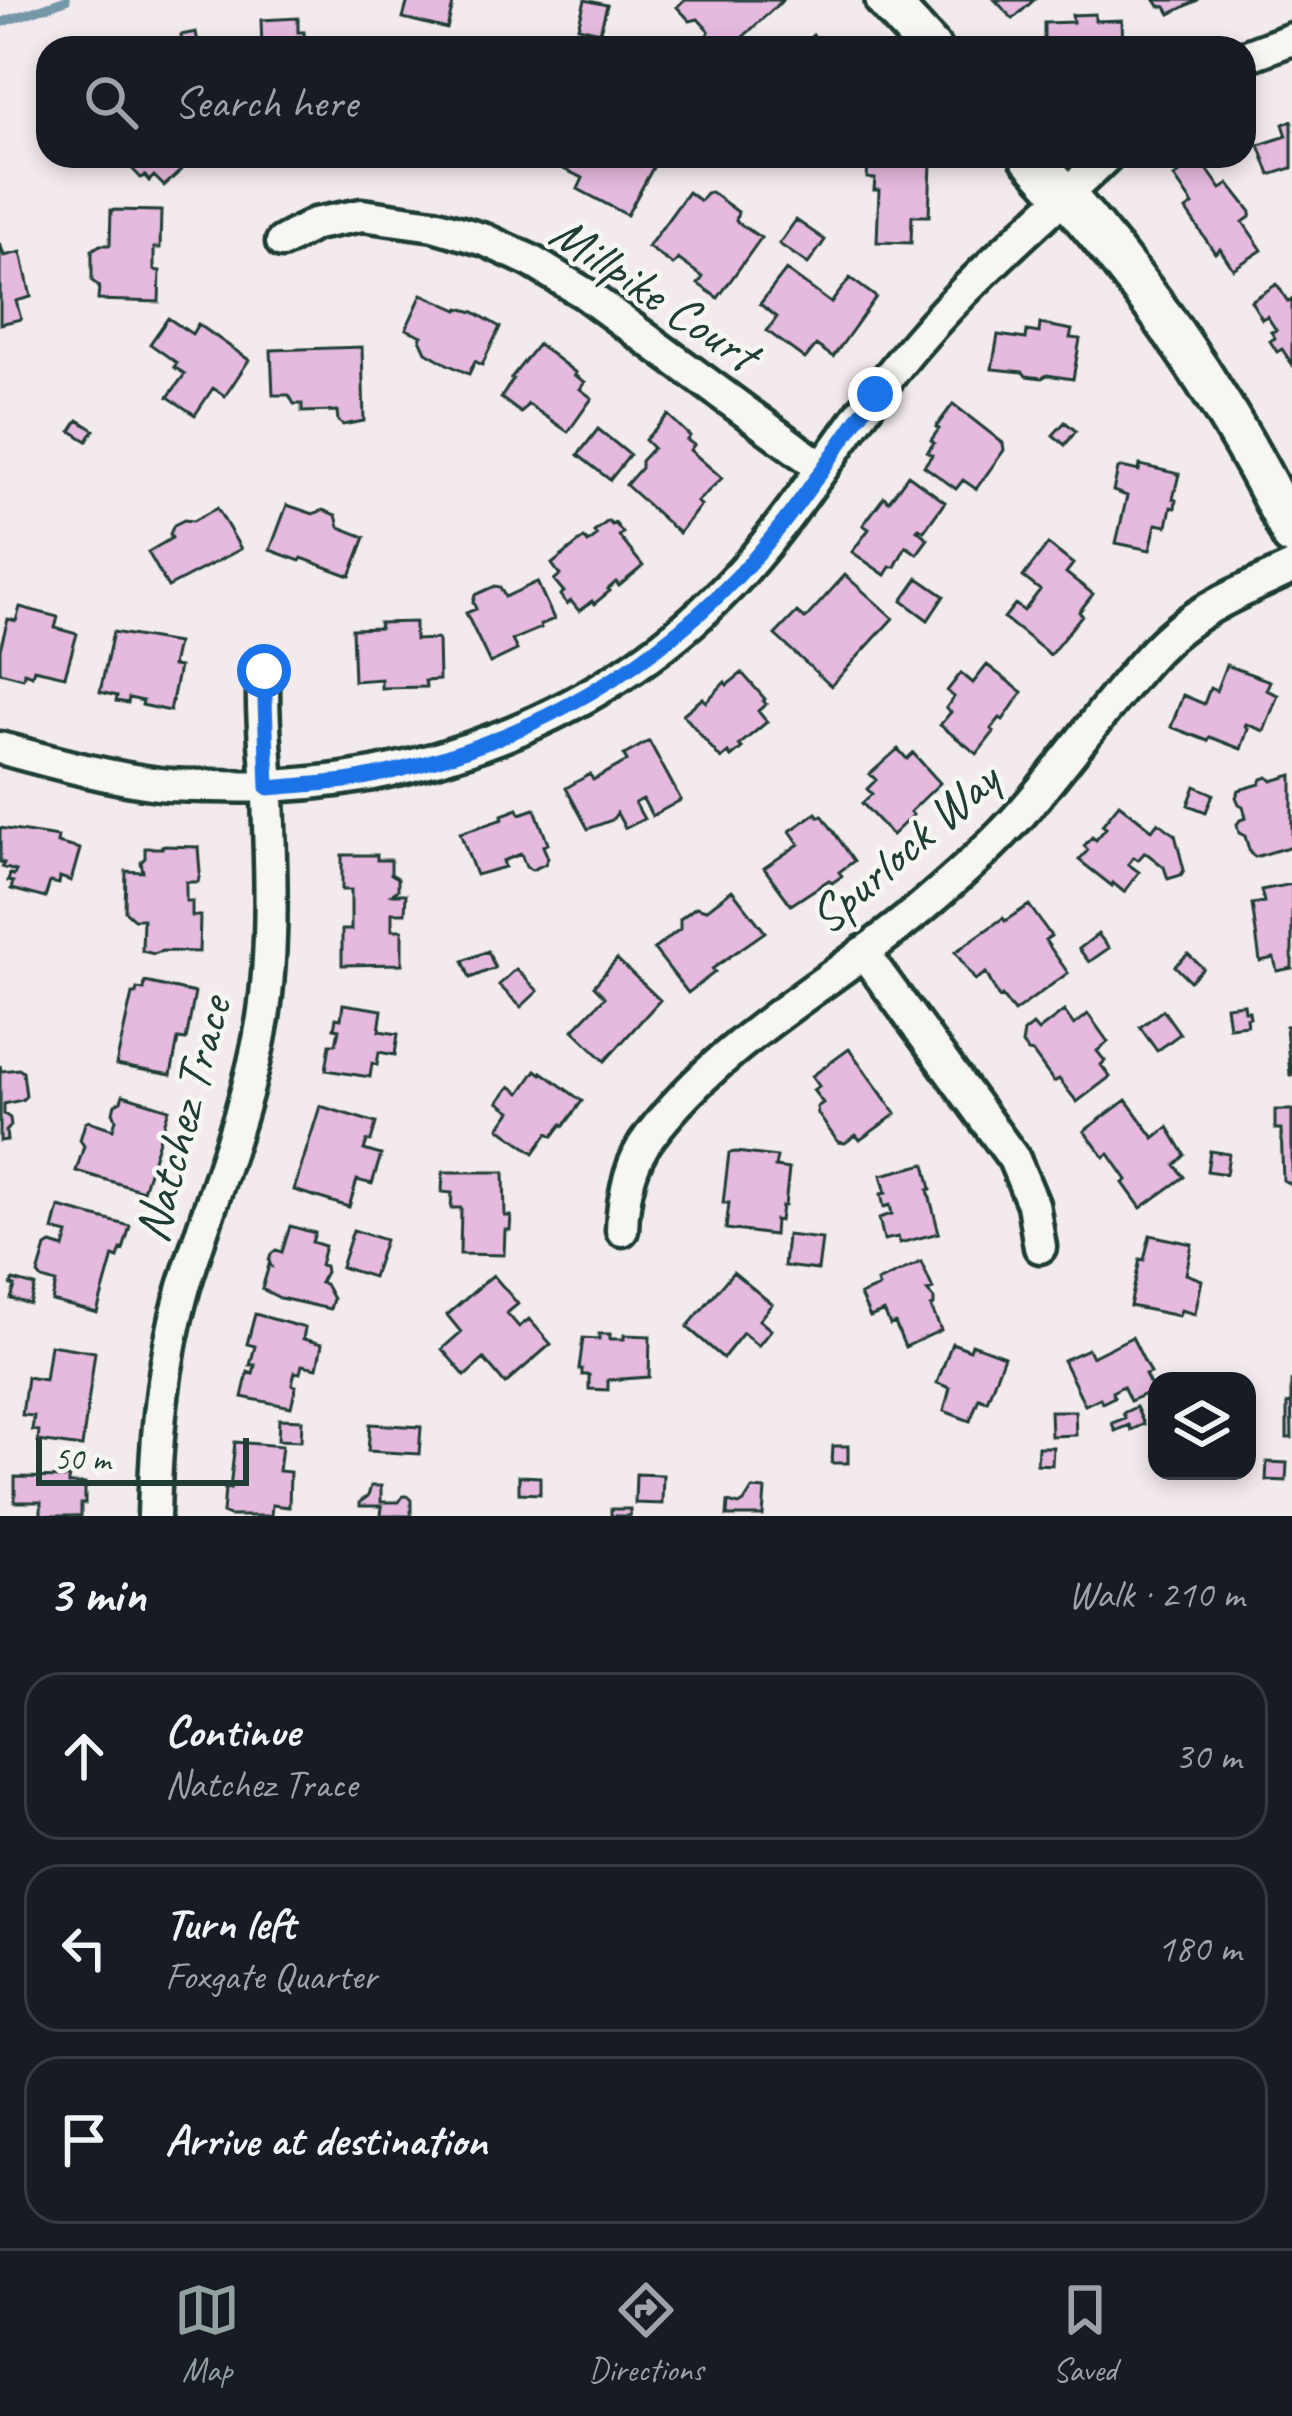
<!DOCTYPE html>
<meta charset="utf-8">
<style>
:root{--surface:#171b24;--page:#20242c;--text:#f1f3f6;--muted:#9ea1a6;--line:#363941;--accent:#92a19f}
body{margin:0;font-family:Caveat,sans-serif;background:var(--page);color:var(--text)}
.controls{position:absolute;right:36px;bottom:36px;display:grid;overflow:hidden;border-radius:24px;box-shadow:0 6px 18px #0003}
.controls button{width:108px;height:108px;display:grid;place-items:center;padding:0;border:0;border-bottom:3px solid var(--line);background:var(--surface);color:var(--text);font:60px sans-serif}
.scale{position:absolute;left:36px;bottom:30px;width:213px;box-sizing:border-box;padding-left:12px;border:6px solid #1f3d34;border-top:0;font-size:33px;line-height:42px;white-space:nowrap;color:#1f3d34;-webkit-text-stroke:9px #f6f6f2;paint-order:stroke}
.stop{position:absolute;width:36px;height:36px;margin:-27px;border:9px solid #1a73e8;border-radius:50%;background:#fff}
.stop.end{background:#1a73e8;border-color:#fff;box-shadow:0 3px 12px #0008}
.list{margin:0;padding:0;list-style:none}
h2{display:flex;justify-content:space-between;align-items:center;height:156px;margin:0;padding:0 48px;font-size:51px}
h2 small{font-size:39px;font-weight:400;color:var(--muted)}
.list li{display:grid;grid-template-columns:78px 1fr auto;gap:36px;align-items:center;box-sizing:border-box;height:168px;margin:0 24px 24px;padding:0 24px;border:3px solid var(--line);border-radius:36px}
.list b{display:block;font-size:45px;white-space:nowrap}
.list p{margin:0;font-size:39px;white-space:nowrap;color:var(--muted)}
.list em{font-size:39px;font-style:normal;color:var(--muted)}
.icon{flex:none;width:66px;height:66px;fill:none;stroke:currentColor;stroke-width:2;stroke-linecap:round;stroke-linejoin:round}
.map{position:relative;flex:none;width:1292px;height:1516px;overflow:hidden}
.search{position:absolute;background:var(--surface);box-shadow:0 6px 18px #0003;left:36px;right:36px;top:36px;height:132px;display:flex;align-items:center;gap:30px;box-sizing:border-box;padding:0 42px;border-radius:36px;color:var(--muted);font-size:45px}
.sheet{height:732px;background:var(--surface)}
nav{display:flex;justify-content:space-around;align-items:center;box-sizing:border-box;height:168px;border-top:3px solid var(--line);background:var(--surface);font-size:33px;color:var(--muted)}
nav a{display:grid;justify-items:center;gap:6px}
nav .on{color:var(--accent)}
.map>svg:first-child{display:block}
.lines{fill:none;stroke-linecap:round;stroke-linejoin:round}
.stream{stroke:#7598a9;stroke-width:9}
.building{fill:#e6b9de;stroke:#1f3d34;stroke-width:3}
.minor-casing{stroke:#1f3d34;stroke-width:39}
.tertiary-casing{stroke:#1f3d34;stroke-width:48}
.minor{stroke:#f6f6f2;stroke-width:30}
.tertiary{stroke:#f6f6f2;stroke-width:39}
.route{stroke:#1a73e8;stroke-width:15}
.labels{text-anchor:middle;stroke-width:9;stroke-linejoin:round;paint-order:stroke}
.street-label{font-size:51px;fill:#1f3d34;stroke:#f6f6f2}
</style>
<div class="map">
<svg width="1292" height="1516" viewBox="0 0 1292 1516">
<rect width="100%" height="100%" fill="#f3eaee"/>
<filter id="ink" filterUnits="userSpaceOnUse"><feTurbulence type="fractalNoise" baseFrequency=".00833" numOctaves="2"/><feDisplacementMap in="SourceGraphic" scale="24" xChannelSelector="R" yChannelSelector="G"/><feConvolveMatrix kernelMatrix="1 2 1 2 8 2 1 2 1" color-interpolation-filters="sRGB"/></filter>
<g filter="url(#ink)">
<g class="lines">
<!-- stream -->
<path class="stream" d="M0,23L66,0"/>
</g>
<!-- building -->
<path class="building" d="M408,0H454L447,29L403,18Z
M585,0L607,5L600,32L578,27Z
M684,0H783L732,47L714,48L706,39L709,31L698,19L690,21L677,7Z
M995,0H1034L1013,19Z
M1155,0H1198L1170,14L1166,7L1159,6Z
M1095,14V21L1122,20L1123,48H1044V23L1073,22L1072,15Z
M298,18V32H304L305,48H262L261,20Z
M196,32L199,48H183L181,35Z
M813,35L824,48H799Z
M1292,121V168L1270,175L1259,145L1287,136L1283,124Z
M120,156H190L186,160L189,163L164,186L154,176L149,181L145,176L141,178Z
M543,156H641L655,164L627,215L578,189L583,178L541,159Z
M874,158L889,161L931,163L929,216H912L911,243L877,242L879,190H874L875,179L867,178L868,163Z
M1200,159L1221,189L1229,184L1251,212L1250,217L1243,222L1262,250L1233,269L1220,249L1215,253L1186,210L1193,205L1174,177Z
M688,192L700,201L706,193L711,192L738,212L736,221L761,238L718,298L698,284L703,277L678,259L673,265L648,247Z
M111,210L161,211L160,248H154V270L160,271L159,302L98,300L99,286L92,281V250L100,245H110Z
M796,220L825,240L808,264L779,244Z
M0,243L4,256L21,252L31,297L16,301L21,319L0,324Z
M786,270L831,303L850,278L876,297L833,357L816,345L805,359L767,331L777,317L760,304Z
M1277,284L1288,302L1292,299V364L1282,349L1277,352L1270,341L1275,338L1271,332L1276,330L1267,316L1262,319L1251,301Z
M422,294L458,310L459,308L474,312L500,327L482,365L475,361L469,374L447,364L426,352L420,339L422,336L406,329Z
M168,318L192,334L198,324L249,360L225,396L213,388L195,415L168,397L185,374L174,367L177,363L150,344Z
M1040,324L1072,330L1070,338L1080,339L1073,379L1047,375L1042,378L1026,376L1023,372L992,369L998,335L1026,339L1027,331L1039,333Z
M538,344L576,373L574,375L585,382L580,389L592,398L568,432L528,404L521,413L501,398L513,379L511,378Z
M362,347L364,421L343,425L338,421L337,411L302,412V404H294L289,395H273L271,350Z
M953,404L1003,443L1004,450L976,489L963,480L956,489L924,466L932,455L927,452L934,443L931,440L939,429L936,427Z
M668,415L690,436L687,440L694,445L690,450L722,478L697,502L701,505L679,533L626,485L641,468V461L653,448L645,440Z
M78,420L94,430L87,441L71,431Z
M1065,422L1076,431L1065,445L1053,435Z
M598,429L630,455L610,480L578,455Z
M1140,465L1179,474L1173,499L1176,500L1175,508L1171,507L1167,526L1156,524L1150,550L1116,543L1127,496L1113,491L1118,469L1122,467L1139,471Z
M908,475L945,502L924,531L919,528L917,530L928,539L917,554L906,546L895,567H890L885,575L852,552L869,529L863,525L884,497L889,501Z
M287,505L313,514L323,510L336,515L339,527L365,537L350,576L302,558L300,561L270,550Z
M217,508L241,549L168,587L148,552L172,538L170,534L174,525L184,520L193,521Z
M608,521L612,525L615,523L623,533L619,536L643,566L619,586L616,582L608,589L610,591L594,604L592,601L579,611L571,601L567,604L560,595L564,592L554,580L560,575L552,564L584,538L588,543L597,536L594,532Z
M1048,544L1073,564L1066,573L1093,594L1079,612L1082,615L1050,655L1004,618L1015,604L1024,611L1040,590L1023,577Z
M845,575L893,618L831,686L775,635L797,612L805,619Z
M918,578L944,596L928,620L902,601Z
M537,582L554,619L540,625L541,628L512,640L517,650L490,663L466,613L476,609L473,602L475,595L495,586L500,587L505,597Z
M20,607L58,617L55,628L77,634L65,676L34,669L32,675L24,672L23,678L0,672V649L8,619L16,621Z
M415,622V640L438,639L439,680L425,681L426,687L381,688V679L354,681L352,629L380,628L379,623Z
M113,632L177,643L172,666L179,667L170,711L142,705L143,701L129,698L128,703L116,701L117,696L100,692Z
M987,665L1022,692L1003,720L1000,718L991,729L994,732L977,754L940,725L951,712L946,708L954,697L947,691L961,673L973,683Z
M1226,665L1270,681L1266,690L1278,695L1264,731L1246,724L1245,727L1248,729L1241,749L1210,737L1208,741L1171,727L1183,695L1204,704L1210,688L1216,691Z
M742,673L765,699L763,701L766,704L758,711L767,722L739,745L742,748L731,757L728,753L721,759L683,714L703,698L706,702L725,682L727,685Z
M649,741L681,800L652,816L643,799L635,803L644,819L625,828L617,813L612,820L588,829L566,788L590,774L593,780L627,761L624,755Z
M898,749L907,759L913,753L940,783L910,812L913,815L892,835L862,803L872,794L867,789L876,780L870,774Z
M1292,775V846L1255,857L1250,853L1245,836L1239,833L1237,824L1240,820L1246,818L1243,806L1239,804L1236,797L1239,790L1260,784L1262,779L1268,777L1272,781Z
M1195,786L1213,794L1206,812L1188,805Z
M1119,804L1152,830L1158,822L1175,835L1184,870L1181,875L1168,879L1164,867L1145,852L1138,860L1134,857L1128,864L1139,872L1124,892L1113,883L1112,886L1079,860L1088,850L1084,846L1092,837L1096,840L1106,828L1102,825Z
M518,809L520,814L535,809L548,844L543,846L548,858L545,864L532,870L526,867L521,854L503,861L505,867L476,875L460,833L503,819L502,815Z
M816,813L819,817L822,815L854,861L839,872L842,876L832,883L829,880L791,905L764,868L799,844L790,831Z
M0,828L58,837L57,843L80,849L71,881L60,877L59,884L50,882L45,898L11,889L13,882L8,881L10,874L14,875L16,871L2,867L4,863L0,862Z
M162,846L198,847L200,872L198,882H186V901H192V916H200L199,952L162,951L154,954L142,951L143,919H134L125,911L126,871L143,872L141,862L145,858V848H162Z
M342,855H377V860H391V874L398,878V890L392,894H406L405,913H392V930H402V964L342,965V930H351V890H342Z
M1292,884V968L1277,971L1274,958L1260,961L1252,904L1264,902L1261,890Z
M732,890L765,932L712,969L715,972L688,993L654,949L680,929V919L696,907L706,910Z
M1029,905L1051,936L1045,940L1068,973L1014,1012L1002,996L999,998L986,973L975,980L955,952L1003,918L1005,921Z
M1098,934L1109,948L1089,962L1079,949Z
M488,951L495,968L470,978L463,961Z
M1188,954L1203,968L1190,981L1175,966Z
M617,959L660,1000L605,1061L573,1030L605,997L594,986Z
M516,969L538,991L521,1007L499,985Z
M145,982L195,993L186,1040L178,1039L171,1075L116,1065L132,994H136L137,989L144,990Z
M343,1004L382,1010L379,1031L398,1034L395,1055L379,1052L377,1065L372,1063L370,1077L326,1070L330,1044H336L339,1029L334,1028L336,1018L341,1019Z
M1244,1004L1245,1011H1249L1250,1017L1246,1018L1247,1025L1229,1027L1226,1006Z
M1163,1010L1180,1034L1157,1051L1140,1027Z
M1064,1011L1074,1025L1088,1014L1108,1042L1097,1051L1105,1061L1101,1065L1110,1077L1077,1102L1059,1079L1054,1082L1033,1053L1028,1052L1022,1044L1024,1032L1033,1025L1038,1031Z
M1292,1025V1075H1290L1286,1026Z
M849,1049L896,1114L860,1140L856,1135L845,1143L838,1142L818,1114L817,1107L823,1103L813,1090L819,1086L812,1076Z
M0,1065L1,1071L19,1069L23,1072L26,1096L22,1100L4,1104V1114L10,1118L11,1126L6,1131L7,1140L0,1141Z
M536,1070L541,1074L542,1072L582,1101L564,1126L562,1124L553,1136L548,1133L534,1153L499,1128L511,1111L498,1102L510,1086L520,1093Z
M123,1095L169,1109L143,1191L76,1171L84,1146L80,1140L85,1123L89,1121L113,1129L116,1119L113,1112L115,1104L121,1101Z
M1126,1100L1154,1138L1168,1127L1185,1155L1175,1165L1184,1177L1141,1208L1123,1183L1127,1180L1109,1154L1104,1157L1084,1131Z
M320,1106L376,1123L371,1141H367L364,1150L381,1155L372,1184L357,1180L349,1207L294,1190Z
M1275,1110H1292V1185L1283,1180L1281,1129H1275Z
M1210,1151L1229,1154L1226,1174L1207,1171Z
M736,1152L777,1157L775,1167L789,1169L785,1206H782L780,1221L775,1220L774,1235L726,1229L729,1203H723L729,1153Z
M925,1164L931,1189L928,1190L939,1233L900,1243L898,1237L884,1240L879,1218L892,1214L890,1205L884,1207L881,1194L886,1193L881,1175Z
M443,1172H504L505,1216H511L510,1230H505L504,1255L460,1254L461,1208H451L452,1193L442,1192Z
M59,1207L130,1226L123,1250L121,1249L118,1258L113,1256L97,1313L52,1301L56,1283L42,1279L38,1274L46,1247L51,1244L64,1248L68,1234L53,1230Z
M290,1226L315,1233L312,1242L325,1246L320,1265L325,1266L326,1272L320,1283L325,1284L333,1299L330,1309L280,1298L262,1289L269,1265L271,1266L269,1261L271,1254L276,1250L282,1252Z
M353,1230L385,1240L373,1277L341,1267Z
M787,1235L822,1239L818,1270L784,1266Z
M1150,1235L1192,1244L1186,1274L1202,1280L1195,1314L1181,1310L1179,1316L1130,1306L1140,1259L1144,1260Z
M921,1262L933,1289L927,1291L934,1299V1305L931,1307L941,1330L905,1347L895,1323L890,1325L884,1311L870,1317L860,1295L879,1287L877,1282Z
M733,1272L772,1304L759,1320L771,1330L758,1346L743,1333L723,1358L687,1327Z
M493,1275L518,1304L507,1313L519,1327L529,1319L551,1344L505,1384L484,1359L465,1376L442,1349L461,1332L447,1315Z
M13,1280L35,1286L30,1304L11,1299L15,1286L11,1285Z
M255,1314L305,1328L303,1339L322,1344L317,1368L302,1365L300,1373L295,1372L292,1385L296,1386L291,1407L242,1397L248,1372L253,1374L255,1365H250L255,1346L247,1344Z
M599,1334H610V1339H624V1335L650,1336L649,1377L608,1380V1390L589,1389V1375H582V1369H579L583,1338L599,1339Z
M1132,1337L1150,1373L1145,1375L1153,1390L1130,1401L1123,1386L1112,1392L1114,1397L1102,1403L1100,1398L1085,1405L1063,1360L1088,1349L1092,1357Z
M952,1343L970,1350L972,1344L1004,1356L987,1401L979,1398L970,1421L944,1411L950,1388L937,1383Z
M50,1345L95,1352L82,1447L38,1441L39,1431L32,1430L34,1416L22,1415L27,1377L45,1380Z
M1291,1380L1292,1438H1287V1404L1291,1403Z
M1136,1407L1144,1424L1131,1430L1129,1425L1115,1431L1112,1423L1125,1418L1123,1413Z
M1050,1411H1075L1076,1435L1051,1436Z
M279,1419L302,1420L301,1441L278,1440Z
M370,1424L421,1427L419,1454L368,1451Z
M235,1442L282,1446L279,1471L290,1472L289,1507L272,1505L271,1516H229L223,1513L225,1488L230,1489Z
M833,1446H848V1463H832Z
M1038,1447H1053L1052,1465L1037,1464Z
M1267,1462L1287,1463L1286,1481L1266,1480Z
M636,1474L663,1475L662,1504L635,1503Z
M519,1476L540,1477V1494L519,1493Z
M15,1477L69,1478V1484H85V1504H81V1516H41V1502H15Z
M371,1486H381V1502H399L403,1496H407L411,1500V1516H381L382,1506H360V1502L368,1496Z
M752,1489L765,1490L763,1516H727L728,1502L739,1505L744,1502Z
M611,1509H630V1516H611Z"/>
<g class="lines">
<!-- minor casing -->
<g class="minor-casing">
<path id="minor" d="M1244,57L1292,39
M282,242L315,224L362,215L434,225L485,240L531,261L584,293L822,468
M0,748C52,762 105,777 159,784C177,786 196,786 214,786C409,793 610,719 743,571C807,499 855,413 919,340C976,273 1044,217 1107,156
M863,952L1014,1159L1033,1204L1040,1247
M622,1230C623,1197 629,1163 650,1136C724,1037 836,982 928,902C962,873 997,842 1026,808C1056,773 1083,737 1112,701C1133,675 1153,649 1180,628C1213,602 1254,586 1292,568
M154,1516C156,1440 162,1363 183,1290C210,1200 248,1111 263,1018C275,940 270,851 267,772C265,738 261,704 264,671"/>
</g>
<!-- tertiary casing -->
<g class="tertiary-casing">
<path id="tertiary" d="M886,0L930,48
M1030,156C1138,273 1223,392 1292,535"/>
</g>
<!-- minor -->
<use href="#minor" class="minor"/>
<!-- tertiary -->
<use href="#tertiary" class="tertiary"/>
</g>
</g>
<g class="lines" filter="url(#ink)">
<!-- route -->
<path class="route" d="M264,671L268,788C298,785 329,784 358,779C502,752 637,682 738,576C790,521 832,455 875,394"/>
</g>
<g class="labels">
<!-- street labels -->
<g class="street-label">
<text transform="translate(655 292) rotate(34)" y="18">Millpike Court</text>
<text transform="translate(903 847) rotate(-41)" y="18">Spurlock Way</text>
<text transform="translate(181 1119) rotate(-75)" y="18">Natchez Trace</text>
</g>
</g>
</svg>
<div class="controls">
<button><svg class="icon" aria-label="layers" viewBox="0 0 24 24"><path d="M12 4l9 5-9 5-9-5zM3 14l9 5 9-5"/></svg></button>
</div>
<div class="scale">50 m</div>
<div class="stop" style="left:264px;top:671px"></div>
<div class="stop end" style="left:875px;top:394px"></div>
<div class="search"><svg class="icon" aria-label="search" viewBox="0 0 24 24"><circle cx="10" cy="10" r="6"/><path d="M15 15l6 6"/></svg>Search here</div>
</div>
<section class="sheet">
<h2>3 min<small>Walk · 210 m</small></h2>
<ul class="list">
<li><svg class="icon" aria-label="ahead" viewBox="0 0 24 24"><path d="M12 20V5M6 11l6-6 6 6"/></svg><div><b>Continue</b><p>Natchez Trace</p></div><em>30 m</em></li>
<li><svg class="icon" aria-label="left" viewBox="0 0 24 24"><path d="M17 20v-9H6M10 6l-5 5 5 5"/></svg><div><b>Turn left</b><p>Foxgate Quarter</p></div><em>180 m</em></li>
<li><svg class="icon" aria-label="arrive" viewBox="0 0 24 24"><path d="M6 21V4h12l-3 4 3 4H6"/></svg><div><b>Arrive at destination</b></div></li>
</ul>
</section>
<nav>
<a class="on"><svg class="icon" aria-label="map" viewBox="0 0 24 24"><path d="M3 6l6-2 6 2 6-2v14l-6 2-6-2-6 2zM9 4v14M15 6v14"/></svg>Map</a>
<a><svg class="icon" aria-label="directions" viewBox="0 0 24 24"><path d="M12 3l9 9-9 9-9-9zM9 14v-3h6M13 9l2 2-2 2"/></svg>Directions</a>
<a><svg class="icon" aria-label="saved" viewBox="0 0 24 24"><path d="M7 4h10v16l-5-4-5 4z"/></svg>Saved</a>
</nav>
